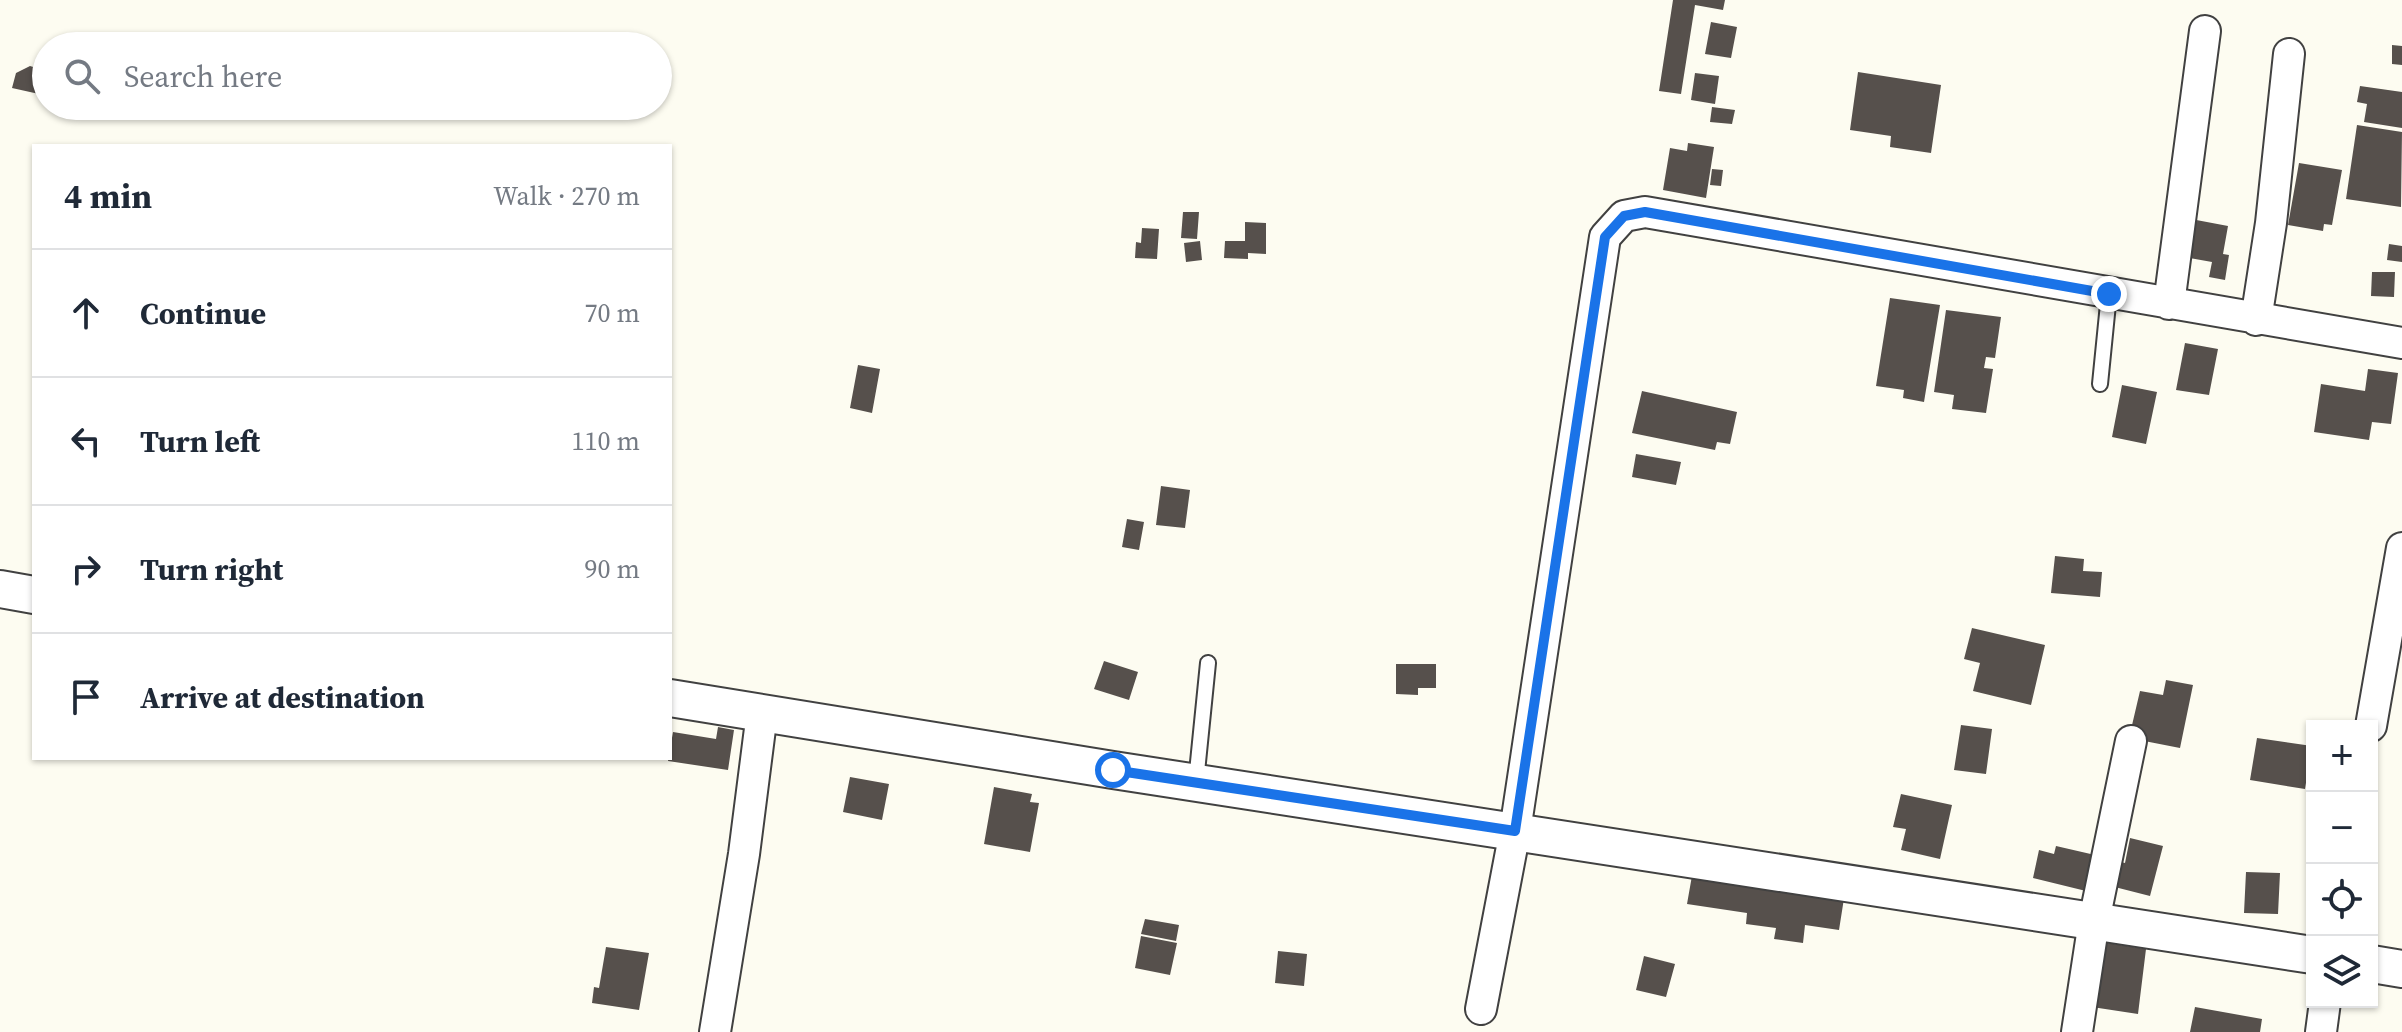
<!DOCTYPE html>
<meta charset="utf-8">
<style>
:root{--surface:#fff;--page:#f6f6f7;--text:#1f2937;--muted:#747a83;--line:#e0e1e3}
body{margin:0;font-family:"Source Serif 4",serif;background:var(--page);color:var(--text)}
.controls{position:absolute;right:24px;bottom:24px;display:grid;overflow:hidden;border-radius:0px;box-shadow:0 2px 6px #0004}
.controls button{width:72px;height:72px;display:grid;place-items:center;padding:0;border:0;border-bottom:2px solid var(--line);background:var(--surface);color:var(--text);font:40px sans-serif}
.stop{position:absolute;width:24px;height:24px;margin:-18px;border:6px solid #1a73e8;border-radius:50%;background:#fff}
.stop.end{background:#1a73e8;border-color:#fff;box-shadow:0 2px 8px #0008}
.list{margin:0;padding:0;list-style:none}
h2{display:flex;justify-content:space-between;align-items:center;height:104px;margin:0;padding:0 32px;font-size:34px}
h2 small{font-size:26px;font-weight:400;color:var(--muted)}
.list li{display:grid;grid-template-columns:52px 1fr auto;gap:24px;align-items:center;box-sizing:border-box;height:128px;padding:0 32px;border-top:2px solid var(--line)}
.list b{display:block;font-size:30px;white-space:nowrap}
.list em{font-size:26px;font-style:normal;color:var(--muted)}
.icon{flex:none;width:44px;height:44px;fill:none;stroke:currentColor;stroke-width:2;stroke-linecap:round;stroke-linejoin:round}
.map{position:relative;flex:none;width:2402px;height:1032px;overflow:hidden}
.search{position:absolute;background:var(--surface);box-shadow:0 2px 6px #0004;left:32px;top:32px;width:640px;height:88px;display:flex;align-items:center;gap:20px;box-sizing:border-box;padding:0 28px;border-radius:44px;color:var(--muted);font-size:30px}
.panel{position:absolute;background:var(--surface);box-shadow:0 2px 6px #0004;left:32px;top:144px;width:640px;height:616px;border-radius:0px}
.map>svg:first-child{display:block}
.building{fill:#56504c}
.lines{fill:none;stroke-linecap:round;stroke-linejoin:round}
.service-casing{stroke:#414141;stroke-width:18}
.minor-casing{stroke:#414141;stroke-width:34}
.tertiary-casing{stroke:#414141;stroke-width:40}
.service{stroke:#fff;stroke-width:14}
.minor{stroke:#fff;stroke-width:30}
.tertiary{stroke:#fff;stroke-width:36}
.route{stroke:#1a73e8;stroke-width:10}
</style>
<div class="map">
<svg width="2402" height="1032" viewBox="0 0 2402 1032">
<rect width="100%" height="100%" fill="#fdfcf1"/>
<!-- building -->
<path class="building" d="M1673,0H1725L1723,10L1695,5L1681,94L1659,91Z
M1711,22L1737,27L1731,58L1705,54Z
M2392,45L2402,46V65L2392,64Z
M30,66L46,71L39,94L12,88L16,73Z
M1858,72L1941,85L1931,153L1890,147L1891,136L1850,130Z
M1695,73L1719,76L1715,104L1691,100Z
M2360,86L2402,92V128L2364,122L2367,104L2357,102Z
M1712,107L1735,110L1732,124L1710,122Z
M2357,125L2402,132L2401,207L2346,199Z
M1688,143L1714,147L1706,198L1663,190L1670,148L1687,151Z
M2299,163L2342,170L2332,225L2324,224L2323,231L2288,225Z
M1712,169L1723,170L1721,186L1710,185Z
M1183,212H1199L1197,239L1181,238Z
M2191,219L2228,226L2223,254L2229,255L2225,280L2209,277L2212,262L2184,257Z
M1245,222L1266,223V254L1248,253V259L1224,258L1225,241H1245Z
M1142,228L1159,229L1157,259L1135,258L1136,242L1141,243Z
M1200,241L1202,260L1186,262L1184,243Z
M2389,244L2402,246V262L2387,260Z
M2372,272H2395L2394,297L2371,296Z
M1890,298L1940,305L1924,402L1903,398L1904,390L1876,386Z
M1946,310L2001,317L1995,358L1986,357L1984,368L1993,369L1986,413L1952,409L1954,395L1934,392Z
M2185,343L2218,349L2209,395L2176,390Z
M858,365L880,369L872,413L850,408Z
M2368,369L2398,373L2391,424L2372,422L2369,440L2314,432L2321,384L2365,391Z
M2122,385L2157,392L2146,444L2112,437Z
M1642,391L1737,412L1730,444L1717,442L1715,450L1632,433Z
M1636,454L1681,462L1676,485L1632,477Z
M1161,486L1190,490L1185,528L1156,525Z
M1127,519L1144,522L1139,550L1122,547Z
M2055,556L2084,559L2083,571L2102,572L2100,597L2051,593Z
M1972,628L2045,645L2031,705L1973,691L1980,663L1964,659Z
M1104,661L1138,672L1129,700L1094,689Z
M1396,664H1436V688H1418V695L1396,694Z
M2166,680L2193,685L2180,748L2129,738L2140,691L2163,695Z
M1961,725L1992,729L1986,774L1954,770Z
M718,727L734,730L728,770L668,761L673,732L716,739Z
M2257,738L2312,746L2305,789L2250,780Z
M850,777L889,784L882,820L843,812Z
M994,787L1032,794L1030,802L1039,803L1030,852L984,844Z
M1901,794L1952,805L1940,859L1901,850L1906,829L1893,827Z
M2130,838L2163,846L2150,896L2103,884L2110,859L2125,863Z
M2056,846L2095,855L2086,891L2033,878L2039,850L2054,854Z
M1693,870L1845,892L1839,930L1805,925L1803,943L1774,939L1776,928L1746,924L1747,913L1687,904Z
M2246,872L2280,873L2278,914L2244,913Z
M1145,919L1179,925L1176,941L1141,934Z
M1141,936L1177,943L1170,975L1135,968Z
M2101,942L2146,949L2138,1014L2092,1007Z
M606,947L649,953L639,1010L592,1003L594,987L599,988Z
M1278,951L1307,954L1304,986L1275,983Z
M1644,956L1675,964L1666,997L1636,990Z
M2195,1007L2262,1019L2260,1032H2190Z"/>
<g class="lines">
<!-- service casing -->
<g class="service-casing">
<path id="service" d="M2100,384L2109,294
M1196,782L1208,663"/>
</g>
<!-- minor casing -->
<g class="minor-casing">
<path id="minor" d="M2169,304L2205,31
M2256,320L2271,223L2289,54
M2371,726L2402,548
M1481,1009L1515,831L1605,237L1624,216L1645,212L2402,343
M715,1032L744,854L762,713
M2077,1032L2094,921L2131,741
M2321,1032L2325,1002"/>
</g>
<!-- tertiary casing -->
<g class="tertiary-casing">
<path id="tertiary" d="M0,589L34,595
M670,698L1113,770L2312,955
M2372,964L2402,969"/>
</g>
<!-- service -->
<use href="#service" class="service"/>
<!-- minor -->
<use href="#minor" class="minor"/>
<!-- tertiary -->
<use href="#tertiary" class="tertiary"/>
</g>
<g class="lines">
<!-- route -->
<path class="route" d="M1113,770L1515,831L1605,237L1624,216L1645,212L2109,294"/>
</g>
</svg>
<div class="controls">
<button>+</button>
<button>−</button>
<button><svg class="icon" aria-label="locate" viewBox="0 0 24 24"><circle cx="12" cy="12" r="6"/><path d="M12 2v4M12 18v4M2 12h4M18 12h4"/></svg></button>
<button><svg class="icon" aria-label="layers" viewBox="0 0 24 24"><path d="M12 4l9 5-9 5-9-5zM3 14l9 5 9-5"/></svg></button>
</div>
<div class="stop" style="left:1113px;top:770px"></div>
<div class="stop end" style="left:2109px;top:294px"></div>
<div class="search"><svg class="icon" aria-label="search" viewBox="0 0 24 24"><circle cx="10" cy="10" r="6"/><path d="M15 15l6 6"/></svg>Search here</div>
<section class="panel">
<h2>4 min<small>Walk · 270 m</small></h2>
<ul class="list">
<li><svg class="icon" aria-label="ahead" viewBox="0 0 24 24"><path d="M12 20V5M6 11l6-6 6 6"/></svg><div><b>Continue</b></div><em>70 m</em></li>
<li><svg class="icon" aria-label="left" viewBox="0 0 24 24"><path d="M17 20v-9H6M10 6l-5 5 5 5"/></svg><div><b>Turn left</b></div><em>110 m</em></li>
<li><svg class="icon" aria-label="right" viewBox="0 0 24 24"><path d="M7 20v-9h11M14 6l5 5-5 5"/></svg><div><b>Turn right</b></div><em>90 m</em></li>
<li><svg class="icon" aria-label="arrive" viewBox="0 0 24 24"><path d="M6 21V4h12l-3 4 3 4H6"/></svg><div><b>Arrive at destination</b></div></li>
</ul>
</section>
</div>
